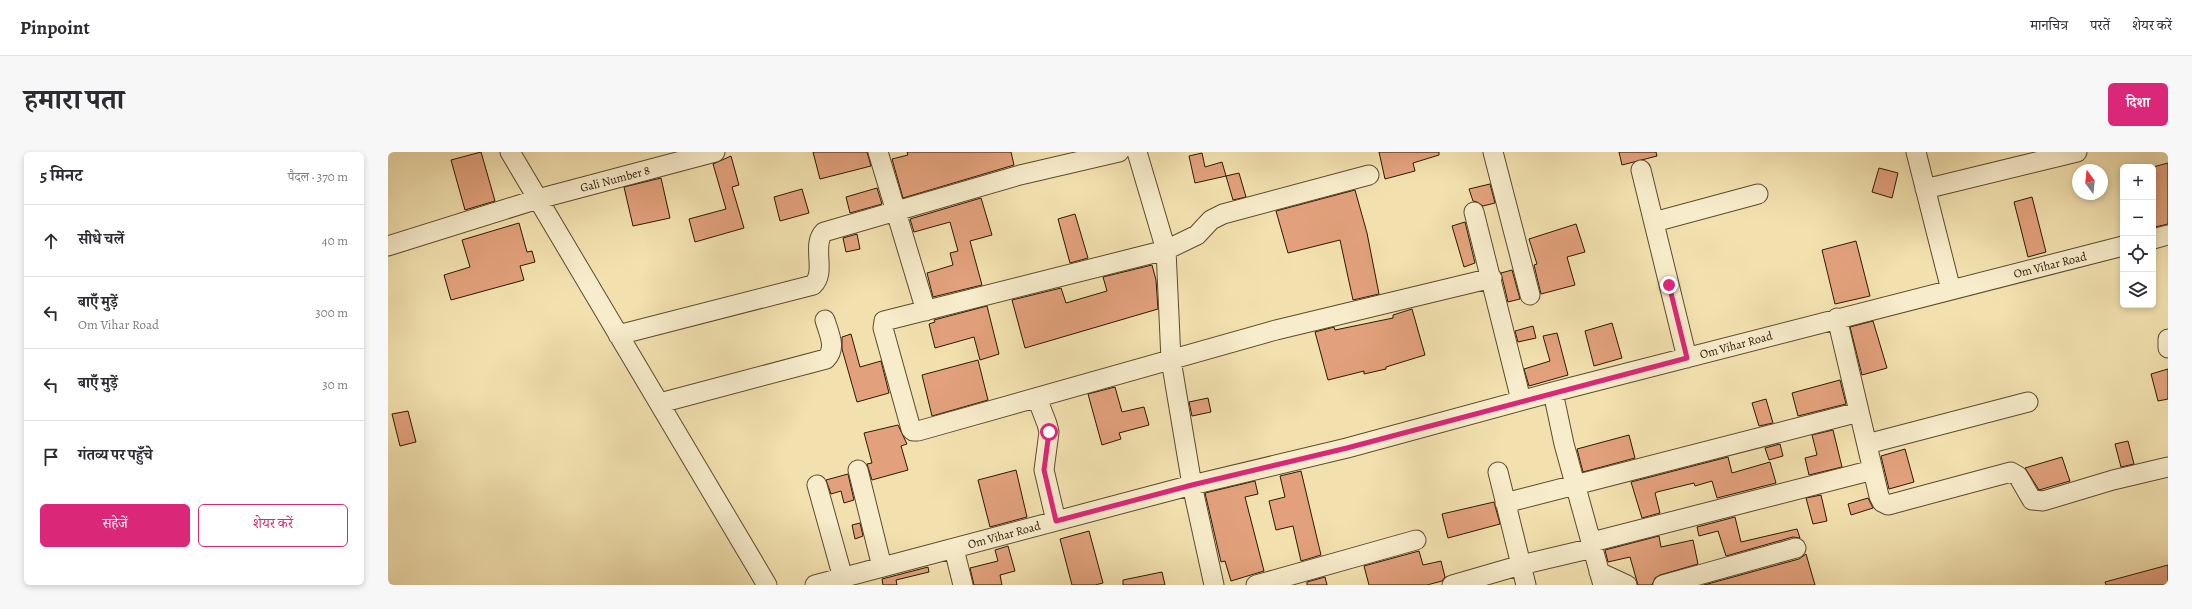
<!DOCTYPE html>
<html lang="hi">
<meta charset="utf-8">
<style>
:root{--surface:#fff;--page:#f7f7f7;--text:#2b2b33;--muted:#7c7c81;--line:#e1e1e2;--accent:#db2777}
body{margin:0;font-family:Alegreya,"Noto Serif Devanagari",serif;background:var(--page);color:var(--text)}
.controls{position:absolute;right:12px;top:12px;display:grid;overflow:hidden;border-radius:6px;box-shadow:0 2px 6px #0003}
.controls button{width:36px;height:36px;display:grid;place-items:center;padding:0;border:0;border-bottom:1px solid var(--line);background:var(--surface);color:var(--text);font:20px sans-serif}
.compass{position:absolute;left:1684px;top:12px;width:36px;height:36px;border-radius:50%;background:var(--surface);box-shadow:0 2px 6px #0003;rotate:345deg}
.stop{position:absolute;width:12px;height:12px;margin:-9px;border:3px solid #db2777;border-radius:50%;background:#fff}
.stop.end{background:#db2777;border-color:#fff;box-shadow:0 1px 4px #0008}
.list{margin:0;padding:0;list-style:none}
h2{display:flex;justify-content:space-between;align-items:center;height:52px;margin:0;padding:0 16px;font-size:17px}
h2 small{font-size:13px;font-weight:400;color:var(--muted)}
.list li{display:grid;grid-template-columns:26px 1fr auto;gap:12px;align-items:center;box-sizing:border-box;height:72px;padding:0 16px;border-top:1px solid var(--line)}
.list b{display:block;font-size:15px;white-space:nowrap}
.list p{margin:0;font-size:13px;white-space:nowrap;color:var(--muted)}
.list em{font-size:13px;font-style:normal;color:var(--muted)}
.actions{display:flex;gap:8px;padding:12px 16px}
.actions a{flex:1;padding:9px 0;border:1px solid var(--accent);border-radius:6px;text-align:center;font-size:14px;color:var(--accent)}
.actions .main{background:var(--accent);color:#fff}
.icon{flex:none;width:22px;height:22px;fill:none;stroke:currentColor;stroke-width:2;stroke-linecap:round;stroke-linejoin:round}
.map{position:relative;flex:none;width:1780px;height:433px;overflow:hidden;border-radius:6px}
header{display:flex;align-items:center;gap:24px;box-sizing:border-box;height:56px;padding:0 20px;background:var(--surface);border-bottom:1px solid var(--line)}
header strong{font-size:19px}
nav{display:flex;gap:22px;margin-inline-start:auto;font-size:14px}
.intro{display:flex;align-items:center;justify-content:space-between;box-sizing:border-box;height:96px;padding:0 24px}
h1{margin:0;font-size:28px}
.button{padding:10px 18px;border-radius:6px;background:var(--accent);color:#fff;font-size:14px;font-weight:700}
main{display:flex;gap:24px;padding:0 24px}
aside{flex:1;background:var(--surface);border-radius:6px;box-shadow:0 2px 6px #0003}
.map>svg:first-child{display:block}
.building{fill:#e2a17c;stroke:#2b1900}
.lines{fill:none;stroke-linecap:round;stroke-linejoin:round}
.minor-casing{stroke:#5d4b2c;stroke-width:21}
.minor{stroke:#f7eccb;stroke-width:19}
.route{stroke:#db2777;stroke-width:5}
.labels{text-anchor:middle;stroke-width:3.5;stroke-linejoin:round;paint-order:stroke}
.street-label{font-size:12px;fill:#2b1900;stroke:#f7eccb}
</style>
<header>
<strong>Pinpoint</strong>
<nav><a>मानचित्र</a><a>परतें</a><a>शेयर करें</a></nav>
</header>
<div class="intro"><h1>हमारा पता</h1><a class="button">दिशा</a></div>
<main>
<aside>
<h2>5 मिनट<small>पैदल · 370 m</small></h2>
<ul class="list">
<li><svg class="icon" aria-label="ahead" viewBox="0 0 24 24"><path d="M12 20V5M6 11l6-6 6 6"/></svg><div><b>सीधे चलें</b></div><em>40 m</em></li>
<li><svg class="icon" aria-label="left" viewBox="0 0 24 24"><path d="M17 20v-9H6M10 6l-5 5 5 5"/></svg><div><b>बाएँ मुड़ें</b><p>Om Vihar Road</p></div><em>300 m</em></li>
<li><svg class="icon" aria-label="left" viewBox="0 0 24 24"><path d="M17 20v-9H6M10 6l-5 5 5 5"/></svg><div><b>बाएँ मुड़ें</b></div><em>30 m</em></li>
<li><svg class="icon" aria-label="arrive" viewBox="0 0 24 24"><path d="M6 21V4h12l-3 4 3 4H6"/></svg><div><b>गंतव्य पर पहुँचे</b></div></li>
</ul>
<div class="actions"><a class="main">सहेजें</a><a>शेयर करें</a></div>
</aside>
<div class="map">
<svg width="1780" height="433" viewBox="0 0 1780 433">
<rect width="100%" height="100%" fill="#f2e1af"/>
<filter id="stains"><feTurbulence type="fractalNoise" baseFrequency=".005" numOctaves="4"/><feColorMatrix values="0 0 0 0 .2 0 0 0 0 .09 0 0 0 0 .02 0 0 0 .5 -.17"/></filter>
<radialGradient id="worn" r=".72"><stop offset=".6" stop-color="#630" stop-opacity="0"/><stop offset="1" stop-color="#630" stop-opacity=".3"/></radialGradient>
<!-- building -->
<path class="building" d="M93,0L107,49L77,58L63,8Z
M425,0H479L483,14L432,27Z
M519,0H623L626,13L515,46L504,7L520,3Z
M991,0H1051V3L1025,11L1027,19L997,27Z
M1231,0H1268L1269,4L1234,13Z
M814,1L817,15L834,10L838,24L807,31L801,4Z
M343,4L351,33L344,35L356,76L307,90L301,67L338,57L325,12Z
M1780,11V72L1767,75L1765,74V15Z
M1491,16L1510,21L1504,46L1484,40Z
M851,21L858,45L845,48L838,24Z
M273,26L282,66L245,74L236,35Z
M1102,32L1107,51L1095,54L1089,50L1085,49L1081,37Z
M489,36L494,52L462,61L458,45Z
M414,37L421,61L392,69L386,45Z
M967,38L979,81L991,142L965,148L952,88L900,101L888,59Z
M1644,45L1658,100L1640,105L1626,50Z
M593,46L604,83L582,89L594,133L545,145L539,121L565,113L562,101L570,99L562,70L526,80L522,67Z
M687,62L700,106L682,111L670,67Z
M1077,70L1087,111L1076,115L1064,74Z
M131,71L139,100L144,99L147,110L132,114L136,128L63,148L56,123L82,115L74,88Z
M1188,72L1197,100L1179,105L1187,133L1153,142L1146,113L1149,112L1141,87Z
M469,82L472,97L458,100L455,86Z
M1468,89L1482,144L1447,152L1434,98Z
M764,113L768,128L770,157L637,196L624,148L673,136L678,151L719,139L715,125Z
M1124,118L1132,147L1120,150L1113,121Z
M599,154L611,202L592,208L586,185L547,196L541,172L547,170L546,168Z
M1024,157L1037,203L998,215V217L976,222V219L940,228L927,180L946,175L947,178L1005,166V163Z
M1485,169L1499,216L1474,223L1462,175Z
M1224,171L1234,206L1206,214L1197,179Z
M1145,174L1148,186L1130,190L1127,179Z
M1169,181L1180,223L1141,234L1136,217L1162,209L1155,184Z
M463,182L472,215L493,209L501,241L469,250L454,197V185Z
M590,208L600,248L544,264L534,223Z
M1780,217V247L1770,249L1763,222Z
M1452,228L1458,252L1410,264L1404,241Z
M727,235L734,260L756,255L761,273L731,281L733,287L714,293L700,242Z
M820,246L823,260L804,264L801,250Z
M1378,247L1385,271L1371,274L1364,251Z
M20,259L28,290L12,294L4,262Z
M510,273L519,292L513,294L520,318L484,328L479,312L484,311L476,281Z
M1445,278L1454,315L1421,323L1417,306L1429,303L1424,283Z
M1241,283L1247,306L1195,320L1189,297Z
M1740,289L1746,312L1733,315L1727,292Z
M1392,292L1395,304L1381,308L1377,296Z
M1517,297L1526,330L1501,337L1493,304Z
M1340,305L1344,321L1382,310L1388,331L1329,346L1324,329L1307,334L1306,331L1269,340L1267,341L1272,361L1254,366L1243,330Z
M1674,305L1682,329L1651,338L1637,316Z
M628,318L639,365L602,375L590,328Z
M913,319L933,403L913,409L905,374L888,378L881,349L897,345L892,324Z
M460,322L466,348L456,351L453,339L443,342L438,328Z
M867,329L870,342L857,345L876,419L843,429L837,409L833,410L817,341Z
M1433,343L1439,369L1425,372L1418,346Z
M1480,346L1485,356L1463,363L1460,352Z
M1106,350L1112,372L1060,386L1054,362Z
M1347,365L1353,390L1409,377L1412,386L1405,385L1338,404L1330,379L1311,384L1309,375Z
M472,371L475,384L467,387L464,373Z
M701,379L715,431L707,433H684L672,387Z
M1271,384L1273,395L1305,388L1310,412L1272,423L1267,426L1264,433H1250L1242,405L1220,410L1217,398Z
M620,394L627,419L612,423L614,433H586L582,416L610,409L607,398Z
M1031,399L1035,413L1053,409L1057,425L1054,429L1039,433H981L976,414Z
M1418,402L1427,433H1316L1411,407Z
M1780,413V433H1718L1717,430Z
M540,415L541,420L508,428L509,433H495L494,427Z
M774,420L777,433H735V428Z
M937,425L939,433H919V430Z"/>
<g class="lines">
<!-- minor casing -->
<g class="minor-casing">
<path id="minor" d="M122,0L379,433
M490,0L538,159
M749,0L778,98L783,208L804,333L826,433
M1105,0L1142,143
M1528,0L1563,138
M1253,18L1299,206
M981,23L835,62L823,68L809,83L778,98L496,169L495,176L523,277L525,279H530L888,178L1104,126
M1537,37L1689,0
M1086,60L1133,248
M1266,70L1370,42
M1765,87L1780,83
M0,94L150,47L327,0
M1449,166L1491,344L1494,350L1500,353L1623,320L1630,324L1644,348L1655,349L1725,328L1780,315
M230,183L425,133C439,120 423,93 436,80L632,23L731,0
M1780,187V196
M1165,240L1176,292L1215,433
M649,246L659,272L661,280L656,318L668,369
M272,251L438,207C449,196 441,182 437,168
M1479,292L1640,250
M470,318L494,415
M1110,320L1138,433
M429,333L455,426
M1117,351L1471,260
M1204,390L1485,318
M566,397L575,433
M1211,420L1239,433
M427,433L804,333L959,296L1165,240L1735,94
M868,433L1028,388
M1064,433L1133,413L1205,396
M1275,433L1408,396"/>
</g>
<!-- minor -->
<use href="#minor" class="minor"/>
</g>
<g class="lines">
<!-- route -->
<path class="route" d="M661,280L656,318L668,369L804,333L959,296L1299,206L1281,133"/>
</g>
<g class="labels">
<!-- street labels -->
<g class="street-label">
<text transform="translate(227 27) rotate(-15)" y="4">Gali Number 8</text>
<text transform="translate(1662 113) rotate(-14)" y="4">Om Vihar Road</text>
<text transform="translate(1348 193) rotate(-15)" y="4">Om Vihar Road</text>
<text transform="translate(616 383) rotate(-15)" y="4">Om Vihar Road</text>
</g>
</g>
<rect width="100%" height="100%" filter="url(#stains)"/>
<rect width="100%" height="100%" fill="url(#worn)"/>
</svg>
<div class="controls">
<button>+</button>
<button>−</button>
<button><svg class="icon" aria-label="locate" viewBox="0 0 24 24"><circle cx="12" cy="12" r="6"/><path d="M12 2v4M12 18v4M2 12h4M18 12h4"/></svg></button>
<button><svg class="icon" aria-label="layers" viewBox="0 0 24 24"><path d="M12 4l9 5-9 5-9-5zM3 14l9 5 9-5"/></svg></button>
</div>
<svg class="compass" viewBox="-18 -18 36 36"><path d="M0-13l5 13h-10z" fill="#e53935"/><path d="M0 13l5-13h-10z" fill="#7c7c81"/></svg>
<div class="stop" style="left:661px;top:280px"></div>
<div class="stop end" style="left:1281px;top:133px"></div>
</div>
</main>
